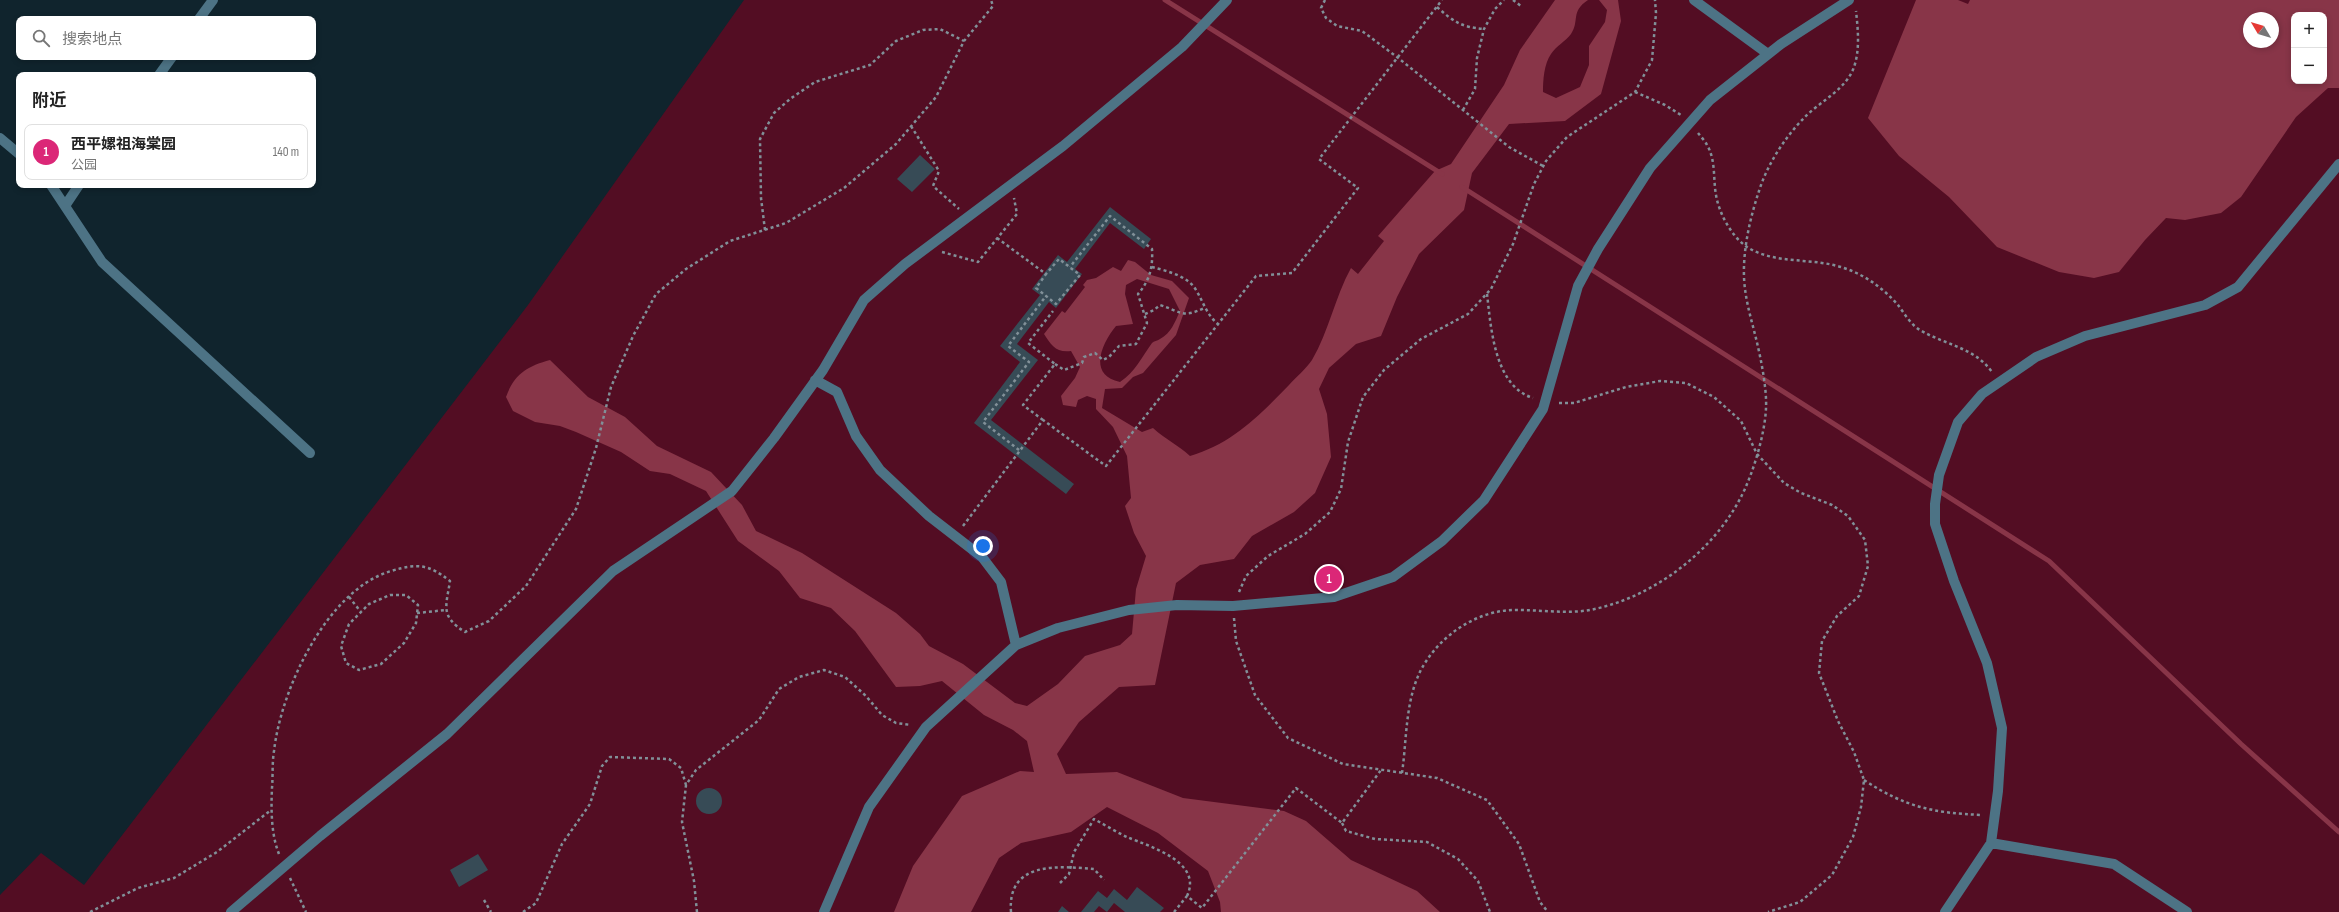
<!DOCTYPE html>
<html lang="zh">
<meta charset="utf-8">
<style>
:root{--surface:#fff;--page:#f6f6f6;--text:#222;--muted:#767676;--line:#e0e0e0;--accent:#db2777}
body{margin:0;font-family:"Sofia Sans Condensed","Noto Sans SC",sans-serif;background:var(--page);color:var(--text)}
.controls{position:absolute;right:12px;top:12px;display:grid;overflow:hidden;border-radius:8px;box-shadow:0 2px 6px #0003}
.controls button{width:36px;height:36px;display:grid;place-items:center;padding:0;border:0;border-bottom:1px solid var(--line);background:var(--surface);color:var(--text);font:20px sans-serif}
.compass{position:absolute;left:2243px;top:12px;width:36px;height:36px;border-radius:50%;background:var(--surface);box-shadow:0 2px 6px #0003;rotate:308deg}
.you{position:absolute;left:983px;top:546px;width:14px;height:14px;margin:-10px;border:3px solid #fff;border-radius:50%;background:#1a73e8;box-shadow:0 0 0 6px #1a73e833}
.badge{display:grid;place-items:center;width:26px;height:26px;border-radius:50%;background:var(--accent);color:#fff;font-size:13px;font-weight:700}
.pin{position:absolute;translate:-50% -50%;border:2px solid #fff;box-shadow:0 1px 4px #0006}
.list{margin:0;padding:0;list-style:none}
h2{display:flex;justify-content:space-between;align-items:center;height:52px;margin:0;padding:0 16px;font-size:17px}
h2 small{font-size:13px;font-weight:400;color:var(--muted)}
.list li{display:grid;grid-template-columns:26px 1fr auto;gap:12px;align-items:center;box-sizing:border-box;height:56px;margin:0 8px 8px;padding:0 8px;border:1px solid var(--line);border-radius:8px}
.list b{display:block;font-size:15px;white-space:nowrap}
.list p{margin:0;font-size:13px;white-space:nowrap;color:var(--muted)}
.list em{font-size:13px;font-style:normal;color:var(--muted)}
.icon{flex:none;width:22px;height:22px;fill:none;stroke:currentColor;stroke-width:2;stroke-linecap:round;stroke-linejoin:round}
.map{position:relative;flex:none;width:2339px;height:912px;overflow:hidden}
.search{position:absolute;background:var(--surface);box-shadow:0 2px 6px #0003;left:16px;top:16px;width:300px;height:44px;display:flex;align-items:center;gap:10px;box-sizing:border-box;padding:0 14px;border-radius:8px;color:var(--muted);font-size:15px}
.panel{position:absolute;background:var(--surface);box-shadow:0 2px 6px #0003;left:16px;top:72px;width:300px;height:116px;border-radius:8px}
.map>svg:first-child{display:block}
.green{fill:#530d23;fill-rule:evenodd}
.water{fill:#883548;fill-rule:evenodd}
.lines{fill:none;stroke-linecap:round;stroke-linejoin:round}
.stream{stroke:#883548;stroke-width:5}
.building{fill:#374b56}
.path{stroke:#819098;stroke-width:2.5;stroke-dasharray:3 3;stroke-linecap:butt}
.minor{stroke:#4d7385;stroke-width:10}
</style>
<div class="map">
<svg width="2339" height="912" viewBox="0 0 2339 912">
<rect width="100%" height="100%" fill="#10242d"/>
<!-- green -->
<path class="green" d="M744,0H2339V912H0V895L41,853L84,885L528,305ZM2294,15H2324V81H2294ZM2249,18H2273V42H2249Z"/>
<!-- water -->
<path class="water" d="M1555,0H1588C1570,12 1580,21 1571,34C1566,41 1556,46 1551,54C1544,64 1543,80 1543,92L1556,98L1580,87L1589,65V46L1605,22L1607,10L1599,0H1618L1621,21L1601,94L1565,121L1509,124L1472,173L1464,210L1419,254L1397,297L1381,336L1356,344L1329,368L1319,389L1327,414L1331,457L1315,493L1294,512L1252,536L1234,559L1200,565L1176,583L1155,685L1119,687L1079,722L1057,754L1066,774L1117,772L1183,798L1284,811L1306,821L1351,860L1417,891L1440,912H1221L1220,902L1208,871L1158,833L1107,807L1071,832L1021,843L999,858L971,912H894L913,866L962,796L1020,771L1034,772L1027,741L1013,730L984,715L942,681L920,686L896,687L855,631L831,608L800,598L779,571L738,541L706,491L670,474L650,471L621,452L576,432L560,426L535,422L513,411L506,397C514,374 528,366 550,360L588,397L625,417L657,446L711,472L742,505L756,531L802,553L896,613L920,634L929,646L963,664L1015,703L1027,706L1058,684L1085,656L1120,645L1132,634L1136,589L1146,556L1134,533L1125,506L1131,498L1127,456L1113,427L1096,409V399L1087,396L1078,400L1076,407L1063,405L1061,396L1075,378L1080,367L1071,351C1056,353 1051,345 1044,334L1062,311L1065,313L1085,287L1083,285L1087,280L1096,278L1113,267L1121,271L1128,260L1135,262L1151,275L1172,281L1189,298L1176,335L1143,373L1133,377L1122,388L1105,389L1102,408L1142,432L1153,428C1165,439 1178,445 1190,456C1232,444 1259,416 1289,385C1296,377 1306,369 1312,360C1329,331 1335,297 1351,268L1358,274L1384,241L1378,236L1435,171L1451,164L1504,85L1520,50ZM1137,279L1169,289L1180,311C1175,322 1171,333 1160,339C1157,341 1154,341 1152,343C1142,357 1135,372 1120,382C1087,375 1102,343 1116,326L1133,324L1125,294L1126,285Z
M1916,0H1958L1968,4L1970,0H2339V88H2328L2296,117L2241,197L2221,213L2185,220L2166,218L2145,240L2119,272L2094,278L2059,272L1997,247L1949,197L1899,156L1868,118ZM2294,15H2324V81H2294ZM2249,18H2273V42H2249Z"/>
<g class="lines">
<!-- stream -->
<path class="stream" d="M1165,0L1442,174
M1462,187L2049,561L2241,744L2339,832"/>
</g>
<!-- building -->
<path class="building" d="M920,155L935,169L912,192L897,179Z
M1110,207L1151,239L1144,249L1110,223L1075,269L1082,274L1056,308L1049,302L1017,344L1038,360L991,420L1074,484L1066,494L974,423L1020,362L1000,346L1040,295L1032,289L1058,255L1067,262Z
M696 801a13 13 0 1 1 26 0a13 13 0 1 1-26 0Z
M478,854L488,870L459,887L450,870Z
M1137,887L1164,908L1160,912H1125L1114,903L1107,912L1099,906L1094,912H1081L1098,891L1107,898L1114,889L1127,900Z
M1062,906L1069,912H1058Z"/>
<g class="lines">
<!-- path -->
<path class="path" d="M1325,0L1321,8L1326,18L1337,26L1362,31L1397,57L1509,147L1543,166
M1513,0L1521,6
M1437,7C1454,22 1461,27 1484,29
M1635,92L1665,105L1681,115
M1463,110L1475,89L1477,58L1484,29L1495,9L1504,0
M911,126L939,171L933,186L959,209
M1698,133C1701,137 1705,141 1707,145C1716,160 1713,179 1716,195C1719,213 1731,236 1747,247C1775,265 1813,257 1844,268C1865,275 1883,288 1898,305C1904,313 1911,325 1920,330C1945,345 1974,347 1992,372
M765,230L761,198L760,139L774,113L790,99L815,82L870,65L896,41L923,30L940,29L964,41
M997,238L1046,274L1036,288L1056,304L1080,275L1059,259L1046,274
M942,252L978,262L1017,214L1014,198
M1152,267C1167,271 1188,276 1196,290C1204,303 1206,314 1218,324
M1487,294C1491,327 1494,386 1533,398
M1145,314L1154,310L1160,305C1180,311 1182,319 1204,308
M1055,364L1064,370L1082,363L1084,357L1095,353L1103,360L1109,357L1119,346L1136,344L1147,323L1138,294C1150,280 1153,267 1152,249L1110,216L1070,267
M1559,403H1574L1626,387L1660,381L1686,383L1714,397L1741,421L1757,454L1784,483L1801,493L1832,505L1848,516L1865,540L1868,566L1859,596L1837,616L1822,641L1819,673L1838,721L1854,752L1864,780L1861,807L1853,837L1832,875L1800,902L1768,912
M1043,420L1023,405L1055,364L1028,343L1053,311
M1019,450L983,422L1029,362L1008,346L1046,296
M963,526L1043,420L1106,466L1256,276L1292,273L1358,188L1319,159L1442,0
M1239,592L1246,576L1268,556L1305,534L1330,512L1341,489L1348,442L1363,397L1384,370L1421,339L1468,314L1491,289L1513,244L1534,184L1546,161L1567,137L1635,92L1652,60L1656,13L1655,0
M390,595H406L418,605L416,623L404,643L381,664L359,670L346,663L341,646L349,624L369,604Z
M349,597L361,612
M417,613L446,610
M1234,618L1236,641L1255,695L1288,738L1343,764L1437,778L1487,800L1519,844L1540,902L1548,912
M1402,773C1407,739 1405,699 1422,668C1441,634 1479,609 1518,610C1542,610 1566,614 1590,610C1652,598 1712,553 1741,497C1753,474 1765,434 1766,408C1767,392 1762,364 1758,347C1753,324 1745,302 1744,277C1743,249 1750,218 1759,191C1767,165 1785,137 1804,118C1820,101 1846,90 1854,67C1860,50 1858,29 1856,11
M1864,780C1905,807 1933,813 1982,815
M1342,823L1346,831L1375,839L1427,842L1458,859L1478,881L1490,912
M279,854C271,834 271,809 272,788C273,776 272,763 274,751C281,689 327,590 391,571C418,563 428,564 450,581C446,607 440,616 465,632L489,621L526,586L576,509L596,448L611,387L633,336L656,294L686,269L730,241L786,223L844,188L896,144L936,97L964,41L993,6L991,0
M290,878L306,912
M1060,883L1069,874L1074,852L1094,819C1105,825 1116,832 1127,837C1151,847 1203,862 1187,896
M484,900L491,912
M90,912L138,888L174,878L217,852L271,810
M523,912L536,903L562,844L590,804L602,766L610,757L669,759L681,768L686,785
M697,912L694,881L682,822L686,785L696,770L759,720L779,689L799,677L824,670L845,677L866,696L882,715L896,723L911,725
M1011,912C1007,861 1058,866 1094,869L1104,880
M1174,912L1187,896L1202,908L1296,788L1342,823L1381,770"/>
<!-- minor -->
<path class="minor" d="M1694,0L1768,54
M199,19L213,0
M159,75L172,57
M0,138L19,154
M51,185L102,262L310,453
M65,206L79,185
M815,380L837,392L856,436L880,470L929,516L982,557L1001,582L1016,645
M1991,843L2114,864L2187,912
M231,912L320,836L447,734L613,571L732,491L774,438L823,370L864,300L905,264L1063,146L1182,47L1227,0
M824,912L869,807L926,727L1016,645L1058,628L1129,610L1177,605L1233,606L1334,597L1393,577L1442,541L1484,500L1543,409L1578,286L1598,249L1650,168L1710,100L1781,44L1849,0
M1945,912L1991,843L1998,791L2002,728L1987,663L1954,581L1935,524V504L1939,475L1958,422L1982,394L2036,357L2085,336L2205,305L2238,287L2339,164"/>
</g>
</svg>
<div class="controls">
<button>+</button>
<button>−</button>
</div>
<svg class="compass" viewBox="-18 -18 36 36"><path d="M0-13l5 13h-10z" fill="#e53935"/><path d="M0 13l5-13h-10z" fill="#767676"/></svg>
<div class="you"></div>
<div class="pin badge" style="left:1329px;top:579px">1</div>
<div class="search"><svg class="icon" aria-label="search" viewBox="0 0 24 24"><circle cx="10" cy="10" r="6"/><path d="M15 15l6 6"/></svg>搜索地点</div>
<section class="panel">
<h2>附近<small></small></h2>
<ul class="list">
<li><span class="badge">1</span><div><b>西平嫘祖海棠园</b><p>公园</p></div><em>140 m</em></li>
</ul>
</section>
</div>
